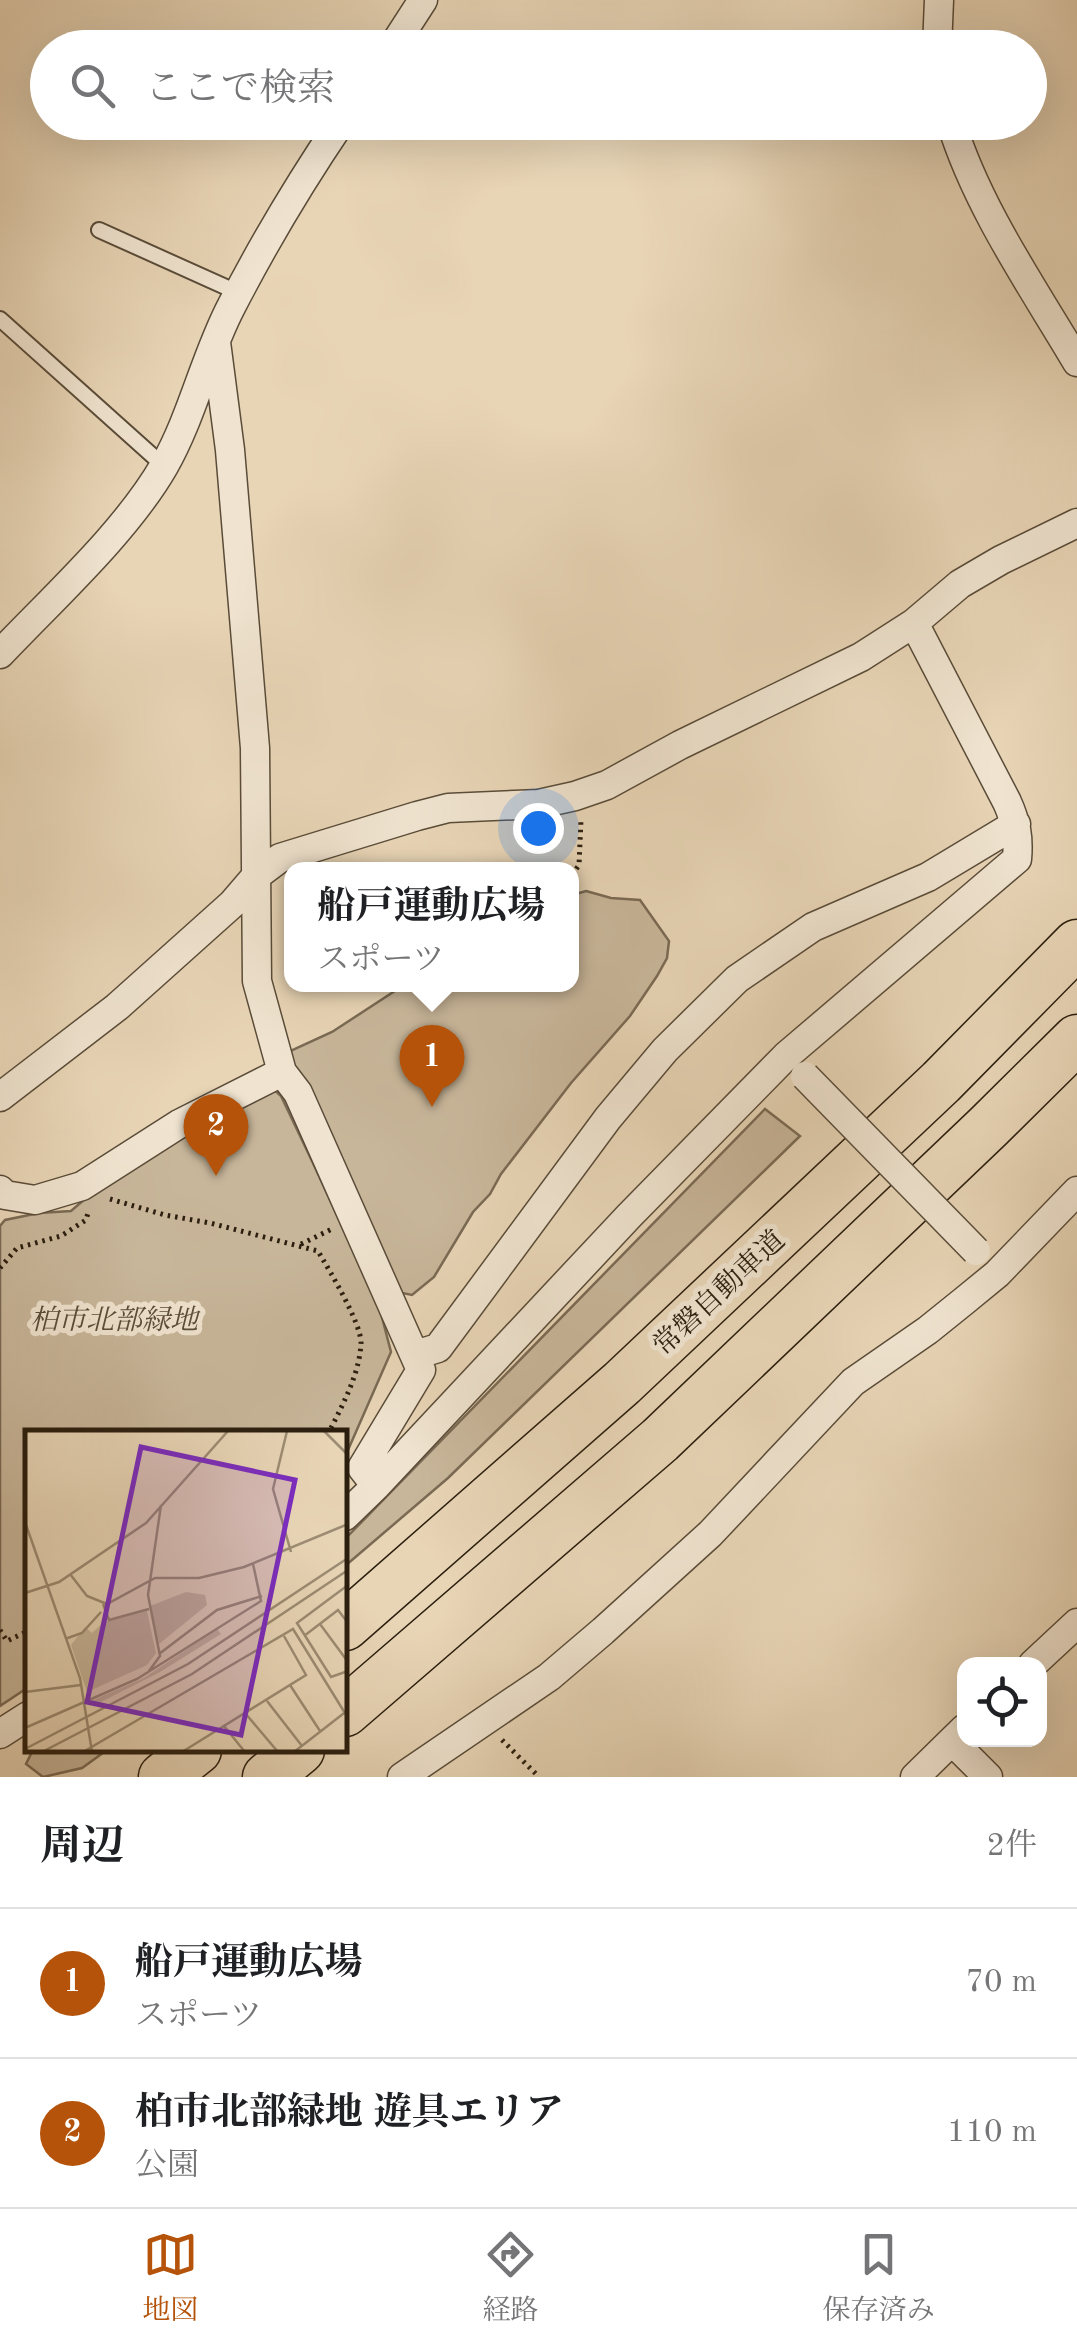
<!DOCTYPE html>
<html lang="ja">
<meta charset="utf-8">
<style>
:root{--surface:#fff;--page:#f6f6f6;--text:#202124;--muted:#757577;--line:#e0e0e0;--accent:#b45309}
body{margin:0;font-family:"Old Standard TT","Noto Serif JP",serif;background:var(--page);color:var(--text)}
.controls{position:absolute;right:30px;bottom:30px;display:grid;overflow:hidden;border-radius:20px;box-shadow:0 10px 40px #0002}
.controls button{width:90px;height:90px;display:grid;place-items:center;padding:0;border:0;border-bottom:2px solid var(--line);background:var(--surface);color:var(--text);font:50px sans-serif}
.you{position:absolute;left:538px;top:828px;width:35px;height:35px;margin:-25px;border:8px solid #fff;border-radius:50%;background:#1a73e8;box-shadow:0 0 0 15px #1a73e833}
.badge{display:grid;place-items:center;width:65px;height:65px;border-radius:50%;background:var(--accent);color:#fff;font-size:32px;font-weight:700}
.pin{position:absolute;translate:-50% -82px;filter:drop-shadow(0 2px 5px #0008)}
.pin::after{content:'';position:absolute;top:52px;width:35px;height:30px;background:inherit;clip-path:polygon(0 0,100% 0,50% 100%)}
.popup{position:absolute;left:284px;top:862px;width:295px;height:130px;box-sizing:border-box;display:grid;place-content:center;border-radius:20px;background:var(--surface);filter:drop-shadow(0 2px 8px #0005);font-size:32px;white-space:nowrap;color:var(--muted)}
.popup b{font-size:38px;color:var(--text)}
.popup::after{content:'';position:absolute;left:50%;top:100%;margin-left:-20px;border:20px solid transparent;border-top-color:var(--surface)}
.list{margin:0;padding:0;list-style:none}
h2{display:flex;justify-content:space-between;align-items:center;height:130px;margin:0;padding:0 40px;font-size:42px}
h2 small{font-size:32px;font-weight:400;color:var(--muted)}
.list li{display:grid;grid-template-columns:65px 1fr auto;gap:30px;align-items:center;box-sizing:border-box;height:150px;padding:0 40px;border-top:2px solid var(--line)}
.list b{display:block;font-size:38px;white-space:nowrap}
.list p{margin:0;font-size:32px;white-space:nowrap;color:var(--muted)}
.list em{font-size:32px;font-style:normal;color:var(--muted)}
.icon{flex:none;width:55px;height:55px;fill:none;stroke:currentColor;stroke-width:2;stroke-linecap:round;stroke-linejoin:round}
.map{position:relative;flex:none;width:1077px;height:1777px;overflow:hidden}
.search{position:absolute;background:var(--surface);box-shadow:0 10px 40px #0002;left:30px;right:30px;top:30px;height:110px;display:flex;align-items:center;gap:25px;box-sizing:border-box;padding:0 35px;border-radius:55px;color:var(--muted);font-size:38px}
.sheet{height:430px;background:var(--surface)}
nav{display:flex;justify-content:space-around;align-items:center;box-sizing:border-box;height:140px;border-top:2px solid var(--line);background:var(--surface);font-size:28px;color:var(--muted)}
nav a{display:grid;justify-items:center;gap:5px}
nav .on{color:var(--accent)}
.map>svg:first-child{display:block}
.green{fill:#c8b69a;stroke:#7a6a54;stroke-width:2.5}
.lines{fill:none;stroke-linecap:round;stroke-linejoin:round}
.service-casing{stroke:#5a4c39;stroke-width:18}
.minor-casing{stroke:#5a4c39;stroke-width:31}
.motorway-casing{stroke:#2b1e0f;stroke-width:51}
.path{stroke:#2b1e0f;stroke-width:5;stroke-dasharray:2.5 5;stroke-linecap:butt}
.service{stroke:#f0e4d0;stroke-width:14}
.minor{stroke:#f0e4d0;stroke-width:28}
.motorway{stroke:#e8d5b6;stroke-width:48}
.minor-bridge-casing{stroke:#5a4c39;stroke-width:31;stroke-linecap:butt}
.minor-bridge{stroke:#f0e4d0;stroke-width:28}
.labels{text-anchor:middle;stroke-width:10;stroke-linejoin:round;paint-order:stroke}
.street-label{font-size:28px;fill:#2b1e0f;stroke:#f0e4d0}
.park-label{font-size:28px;font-style:italic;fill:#5a4c39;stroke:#f0e4d0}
.inset-road{fill:none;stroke:#9c8c73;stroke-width:2.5}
.view{fill:#7b2cbf;fill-opacity:0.15;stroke:#7b2cbf;stroke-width:5}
.inset-edge{fill:none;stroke:#2b1e0f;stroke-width:5}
</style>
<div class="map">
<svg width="1077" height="1777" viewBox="0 0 1077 1777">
<rect width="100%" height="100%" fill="#e8d5b6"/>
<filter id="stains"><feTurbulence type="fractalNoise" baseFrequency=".002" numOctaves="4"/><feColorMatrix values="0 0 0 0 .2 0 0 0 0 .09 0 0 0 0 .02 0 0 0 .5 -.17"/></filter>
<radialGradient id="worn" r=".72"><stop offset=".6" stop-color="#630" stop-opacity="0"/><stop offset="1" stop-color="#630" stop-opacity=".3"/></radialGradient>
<!-- green -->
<path class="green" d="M586,891L611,898L640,900L669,941L667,958L657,976L630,1016L571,1083L501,1174L490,1194L473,1212L434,1277L412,1295L402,1293L288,1052L332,1032L404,985L572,984V895Z
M270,1086L281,1096L312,1161L379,1306L391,1352L348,1450L345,1453V1432H28L27,1688L0,1706V1226L5,1220L39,1213L71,1211L129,1161Z
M765,1109L800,1136L448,1478L345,1566V1539Z
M33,1750H107L82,1768L43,1777L26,1764Z"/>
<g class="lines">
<!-- service casing -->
<g class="service-casing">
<path id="service" d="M99,230L239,293
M0,319L164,466"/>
</g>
<!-- minor casing -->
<g class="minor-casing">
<path id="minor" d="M392,48L423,0
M937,48L939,0
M951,122C977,207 1032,286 1077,362
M216,342L230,450L255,748L257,981L282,1072L298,1093L421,1370L362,1468L376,1486
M0,654C53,598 126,532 164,466C193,415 205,356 232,305C265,241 301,181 341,122
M0,1097L117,1007L232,904L256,876L280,858L417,816L448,808L539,804L575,796L607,785L680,745L861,657L914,623L960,584L1001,560L1077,523
M0,1190L5,1195L35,1200L82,1186L179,1124L282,1072
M415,1355L438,1348L608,1118L665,1050L737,979L813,927L928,877L1016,824
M345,1516L376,1486L629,1216L786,1056L1017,859C1019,837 1016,822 1007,802L914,623
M1033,1664L1077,1623
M0,1734L28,1716
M952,1741L988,1777
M402,1777L549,1677L603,1631L710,1534L853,1382L928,1330L964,1301L997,1274L1077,1191
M915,1777L964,1729"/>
</g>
<!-- motorway casing -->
<g class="motorway-casing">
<path id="motorway" d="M345,1626L622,1383L941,1082L1077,944
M345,1712L660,1440L988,1127L1077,1039
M163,1777L197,1750
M267,1777L300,1750"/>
</g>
<!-- path -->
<path class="path" d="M572,875L579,865L581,820
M110,1199L165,1215L210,1223L318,1251C329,1270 362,1324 361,1344C359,1375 343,1404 329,1432
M301,1244L332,1229
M0,1268L17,1248L61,1236L86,1220L88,1213
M0,1630L7,1641L28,1631
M502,1740L539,1777"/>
<!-- service -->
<use href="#service" class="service"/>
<!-- minor -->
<use href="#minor" class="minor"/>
<!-- motorway -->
<use href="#motorway" class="motorway"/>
<!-- minor-bridge casing -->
<g class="minor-bridge-casing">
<path id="minor-bridge" d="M805,1076L976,1251"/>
</g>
<!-- minor-bridge -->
<use href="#minor-bridge" class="minor-bridge"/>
</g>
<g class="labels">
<!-- street labels -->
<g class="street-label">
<text transform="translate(718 1292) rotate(-43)" y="10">常磐自動車道</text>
</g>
<!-- park labels -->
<g class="park-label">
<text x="114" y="1329">柏市北部緑地</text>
</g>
</g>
<!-- overview -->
<g transform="translate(25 1430)">
<rect width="322" height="322" fill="#e8d5b6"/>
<path d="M161,162L180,165L182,175L134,214L125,176ZM122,181L131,223L122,235L62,262L46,215L60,197L67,203L79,192ZM192,199L196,204L135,242L74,273L66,271L119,248Z" fill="#c8b69a"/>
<path class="inset-road" d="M262,1L248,59L266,122M299,1L323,25M0,92L55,248L67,322M45,144L62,166L82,174L130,148H174L219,137L323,94M323,155L272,193L306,247L323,241M0,163L34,152L121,93L203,1M78,174L84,190L124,179M295,194L323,232M279,206L313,180L323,193M40,209L57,203L76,182M134,224L192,180L237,166M124,241L135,226L123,165L136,75M265,255L295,301M0,262L56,255M242,271L277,316M220,283L253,322M199,296L220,322M0,298L112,249L236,171L228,134M0,319L163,234L323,128M17,322L167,244L323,140M58,322L268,199L323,288M157,322L281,245L259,206M269,322L323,280"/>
<path class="view" d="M116,17L270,50L216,305L62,272Z"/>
<rect width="322" height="322" class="inset-edge"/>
</g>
<rect width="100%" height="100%" filter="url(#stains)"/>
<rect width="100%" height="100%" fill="url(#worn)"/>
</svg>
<div class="controls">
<button><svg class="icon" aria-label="locate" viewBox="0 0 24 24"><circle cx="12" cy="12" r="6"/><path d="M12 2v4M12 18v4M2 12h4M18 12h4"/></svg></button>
</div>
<div class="you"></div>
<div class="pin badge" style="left:432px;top:1107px">1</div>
<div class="popup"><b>船戸運動広場</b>スポーツ</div>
<div class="pin badge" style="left:216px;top:1176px">2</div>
<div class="search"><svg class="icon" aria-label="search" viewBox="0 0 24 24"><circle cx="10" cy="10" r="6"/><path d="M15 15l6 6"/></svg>ここで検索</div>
</div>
<section class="sheet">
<h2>周辺<small>2件</small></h2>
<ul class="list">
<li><span class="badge">1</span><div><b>船戸運動広場</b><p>スポーツ</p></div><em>70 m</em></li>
<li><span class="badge">2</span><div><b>柏市北部緑地 遊具エリア</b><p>公園</p></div><em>110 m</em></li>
</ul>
</section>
<nav>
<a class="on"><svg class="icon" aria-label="map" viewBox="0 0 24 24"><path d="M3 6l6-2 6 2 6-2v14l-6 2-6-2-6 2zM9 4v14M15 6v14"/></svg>地図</a>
<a><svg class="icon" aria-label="directions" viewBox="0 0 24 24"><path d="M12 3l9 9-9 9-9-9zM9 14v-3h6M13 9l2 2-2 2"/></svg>経路</a>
<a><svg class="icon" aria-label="saved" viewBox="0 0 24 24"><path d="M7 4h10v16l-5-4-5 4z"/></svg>保存済み</a>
</nav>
